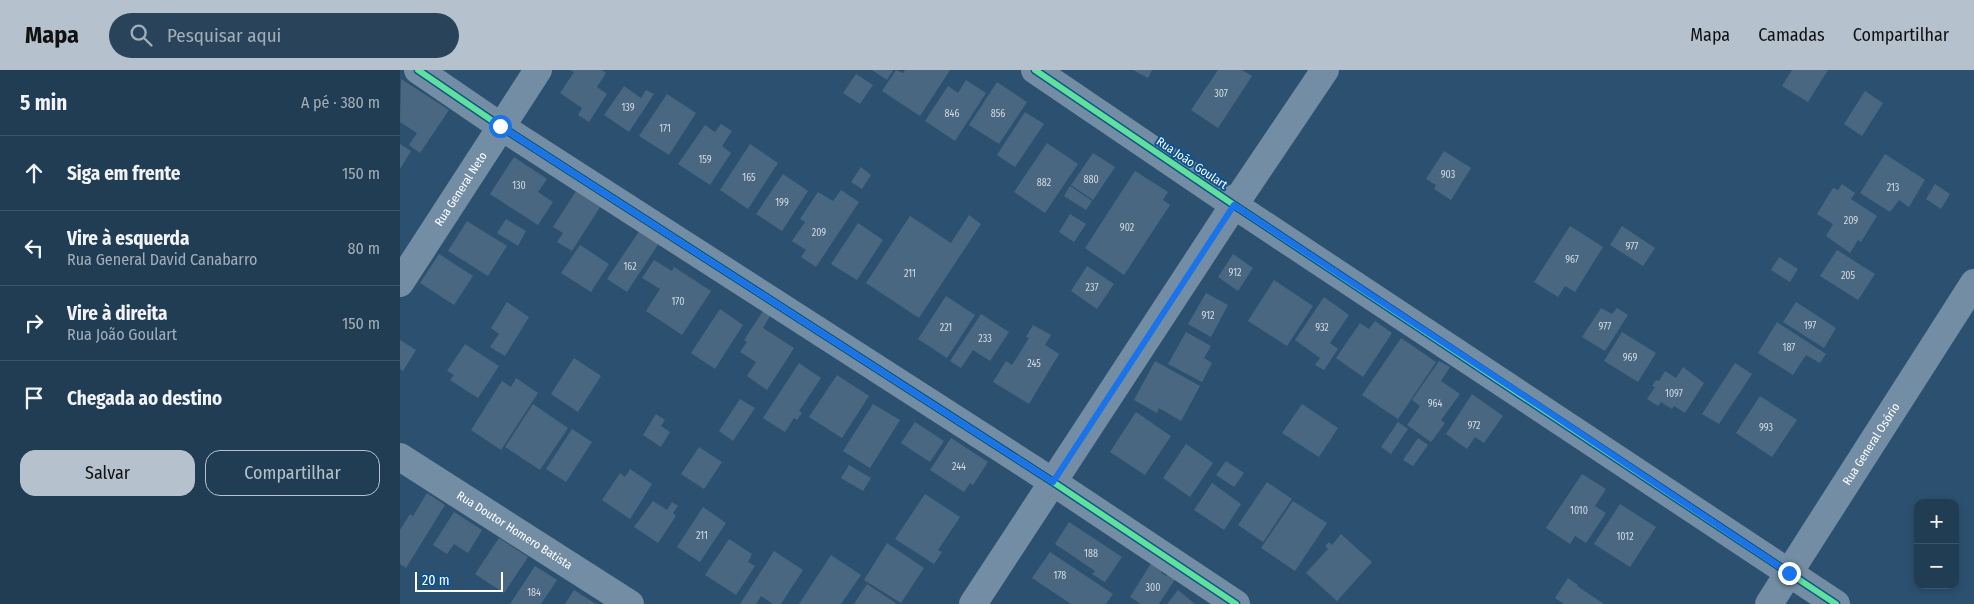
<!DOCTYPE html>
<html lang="pt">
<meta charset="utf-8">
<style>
:root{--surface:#213d54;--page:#29445a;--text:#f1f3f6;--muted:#a2aeb8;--line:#3e566b;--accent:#b5c2cd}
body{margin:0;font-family:"Fira Sans Condensed",sans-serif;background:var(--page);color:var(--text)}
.controls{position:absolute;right:15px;bottom:15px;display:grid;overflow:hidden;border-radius:10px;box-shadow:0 2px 8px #0003}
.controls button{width:45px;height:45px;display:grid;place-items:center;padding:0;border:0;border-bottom:1px solid var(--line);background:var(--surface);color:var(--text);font:25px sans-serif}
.scale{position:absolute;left:15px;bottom:12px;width:88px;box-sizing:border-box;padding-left:5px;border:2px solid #fff;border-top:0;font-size:14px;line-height:18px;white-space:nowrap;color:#fff;-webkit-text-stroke:4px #10538c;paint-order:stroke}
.stop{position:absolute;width:15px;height:15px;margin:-11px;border:4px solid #1a73e8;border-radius:50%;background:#fff}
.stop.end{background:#1a73e8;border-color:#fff;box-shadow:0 1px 5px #0008}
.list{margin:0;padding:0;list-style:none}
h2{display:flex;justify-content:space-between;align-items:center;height:65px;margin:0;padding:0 20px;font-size:21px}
h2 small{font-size:16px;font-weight:400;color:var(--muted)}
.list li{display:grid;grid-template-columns:32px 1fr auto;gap:15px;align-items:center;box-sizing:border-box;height:75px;padding:0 20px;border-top:1px solid var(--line)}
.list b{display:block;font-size:19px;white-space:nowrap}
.list p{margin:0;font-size:16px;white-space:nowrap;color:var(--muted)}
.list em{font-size:16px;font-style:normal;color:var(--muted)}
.actions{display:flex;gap:10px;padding:15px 20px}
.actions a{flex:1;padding:11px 0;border:1px solid var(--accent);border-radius:15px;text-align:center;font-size:18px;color:var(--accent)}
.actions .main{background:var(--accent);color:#111}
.icon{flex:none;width:28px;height:28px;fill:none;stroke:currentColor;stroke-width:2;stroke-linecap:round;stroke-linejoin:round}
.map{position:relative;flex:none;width:1574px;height:534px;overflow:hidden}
header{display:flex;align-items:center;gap:30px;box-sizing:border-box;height:70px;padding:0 25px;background:var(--accent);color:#111}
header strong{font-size:24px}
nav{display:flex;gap:28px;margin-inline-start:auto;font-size:18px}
.search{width:350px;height:45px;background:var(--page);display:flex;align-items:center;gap:12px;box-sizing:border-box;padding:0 18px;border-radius:28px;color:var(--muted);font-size:19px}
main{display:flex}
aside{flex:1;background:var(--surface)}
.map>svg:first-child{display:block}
.building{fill:#496780}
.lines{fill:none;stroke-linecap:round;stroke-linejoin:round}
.minor{stroke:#738da4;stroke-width:28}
.tertiary{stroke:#738da4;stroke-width:28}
.cycleway-casing{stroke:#10538c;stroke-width:9}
.cycleway{stroke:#60e19b;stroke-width:6}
.route{stroke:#1a73e8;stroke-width:6}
.labels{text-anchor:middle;stroke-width:4;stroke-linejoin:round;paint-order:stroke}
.number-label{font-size:10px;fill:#d2d9df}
.street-label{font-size:12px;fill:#fff;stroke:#10538c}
</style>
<header>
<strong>Mapa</strong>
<div class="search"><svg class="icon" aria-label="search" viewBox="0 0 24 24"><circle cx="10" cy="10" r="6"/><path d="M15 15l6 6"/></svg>Pesquisar aqui</div>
<nav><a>Mapa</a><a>Camadas</a><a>Compartilhar</a></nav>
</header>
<main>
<aside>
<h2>5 min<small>A pé · 380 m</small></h2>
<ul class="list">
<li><svg class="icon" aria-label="ahead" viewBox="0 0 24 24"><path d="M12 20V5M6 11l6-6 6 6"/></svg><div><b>Siga em frente</b></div><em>150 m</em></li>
<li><svg class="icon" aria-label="left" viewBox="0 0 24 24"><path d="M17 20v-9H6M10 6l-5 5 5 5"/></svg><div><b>Vire à esquerda</b><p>Rua General David Canabarro</p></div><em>80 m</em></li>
<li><svg class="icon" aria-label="right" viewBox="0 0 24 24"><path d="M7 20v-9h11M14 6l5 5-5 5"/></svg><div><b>Vire à direita</b><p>Rua João Goulart</p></div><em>150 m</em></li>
<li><svg class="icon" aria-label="arrive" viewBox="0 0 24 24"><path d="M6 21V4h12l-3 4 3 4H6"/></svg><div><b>Chegada ao destino</b></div></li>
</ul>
<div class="actions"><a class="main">Salvar</a><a>Compartilhar</a></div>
</aside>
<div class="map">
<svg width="1574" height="534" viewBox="0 0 1574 534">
<rect width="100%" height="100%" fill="#2c5170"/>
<!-- building -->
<path class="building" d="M170,0H202L206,3L197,17L207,24L189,52L178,45L182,38L160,23L174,2Z
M472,0H493L487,10Z
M496,0L503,3L505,0H550L520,46L482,21Z
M733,0H752L748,8Z
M818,0H842L852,6L818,58L791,40Z
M1392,0H1428L1408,32L1382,16Z
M456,4L473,15L460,34L443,23Z
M1,9L49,40L20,83L9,75L17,63L0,52Z
M566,10L586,23L555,71L525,51L548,16L558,23Z
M597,12L627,32L599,74L569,55Z
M224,16L241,28L246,20L254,24L229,62L204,45Z
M1465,21L1483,33L1462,66L1444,54Z
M267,24L296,43L269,85L239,66Z
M625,42L644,54L615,97L597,85Z
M321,54L332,61L322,76L331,83L310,115L278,94L305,55L315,62Z
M647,73L678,94L645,143L614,122Z
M0,74L11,81L0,99Z
M350,74L378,93L348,139L320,120Z
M1044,81L1071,98L1051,130L1034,119L1036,115L1026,109Z
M693,83L715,97L693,130L671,115Z
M1485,84L1525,110L1509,137L1499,130L1490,142L1460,123Z
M114,87L147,109L138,122L153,132L138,155L90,124Z
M461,97L471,105L462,119L451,112Z
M735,101L768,122L763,130L770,135L724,205L685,178Z
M383,104L408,121L382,161L356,144Z
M1442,114L1455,123L1451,129L1477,146L1461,172L1458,170L1450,183L1426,166L1433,154L1417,144L1433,118L1438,120Z
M1535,114L1550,124L1541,139L1526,129Z
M670,116L692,131L686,140L664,126Z
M441,120L459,132L416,197L401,187L406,180L392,171L405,152L400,149L418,122L433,131Z
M176,121L200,137L172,181L157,172L163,163L153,157Z
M670,144L686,154L674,172L659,162Z
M569,145L581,154L519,248L466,213L510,146L551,173Z
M106,149L126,161L118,176L97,163Z
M67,151L107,176L88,206L48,181Z
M458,153L483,170L457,210L431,194Z
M1170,156L1203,177L1175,222L1165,216L1158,227L1134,212Z
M1222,156L1255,178L1243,196L1210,175Z
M242,157L261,170L227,222L207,209Z
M180,175L209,194L191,222L161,203Z
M1437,180L1475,204L1458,230L1420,206Z
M39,184L73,206L54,235L20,213Z
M833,184L853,198L838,221L818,207Z
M1379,187L1398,199L1390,212L1371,200Z
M254,190L272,201L274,197L311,221L282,265L246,241L260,219L242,208Z
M687,196L714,214L697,239L671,221Z
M874,210L913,236L887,276L848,251Z
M806,223L828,235L811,267L788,254Z
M546,226L575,245L547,288L518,269Z
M924,227L949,245L930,273L938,279L924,300L915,295L920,288L895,270Z
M107,232L129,247L105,286L90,277L99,264L91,258Z
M1396,232L1436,258L1424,278L1383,252Z
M1201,238L1212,244L1217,238L1228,245L1205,281L1182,267Z
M320,239L343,255L315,299L291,283Z
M363,241L370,246L363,258L394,278L367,320L347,306L356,292L340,282L347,272L344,270Z
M581,244L609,262L590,291L573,280L561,298L550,291Z
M975,251L992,263L963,307L936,288L960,253L969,259Z
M1377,252L1426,284L1420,293L1406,285L1393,305L1358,283Z
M633,255L651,265L645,275L659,284L629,334L593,312L606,291L612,295L629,268L626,267Z
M786,262L811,276L804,288L812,293L802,312L768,294Z
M1222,262L1256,283L1238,312L1204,291Z
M1001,268L1036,292L998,349L962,325Z
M0,270L16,280L3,301L0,299Z
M65,274L99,296L78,328L50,310L54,305L47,301Z
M174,288L201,306L178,342L151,324Z
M755,291L800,316L781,351L759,338L757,343L734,330Z
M1039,291L1050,297L1041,311L1060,324L1041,350L1045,353L1031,372L1007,355L1020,336L1012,330Z
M399,293L421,308L399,341L402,343L397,350L394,348L385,362L363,348Z
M1335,293L1352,304L1319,354L1302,344Z
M1283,297L1304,313L1285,343L1274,336L1272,339L1261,332L1258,336L1247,329L1255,317L1252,316L1256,310L1259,311L1265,301L1276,308Z
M437,305L469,326L442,368L409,347Z
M116,308L138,323L101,380L71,360L102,311L111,317Z
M1072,324L1103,346L1084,373L1075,367L1067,379L1046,364Z
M1360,326L1397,350L1372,387L1336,363Z
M340,329L355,338L333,371L319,361Z
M133,334L168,358L140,400L105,377Z
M473,334L500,350L470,398L443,381Z
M902,334L938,358L919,387L882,363Z
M736,342L771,366L745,405L710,382Z
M256,344L265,350L261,356L270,362L261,377L243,365Z
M515,352L544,371L530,392L501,373Z
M998,352L1008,359L991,384L981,377Z
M172,359L192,372L166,412L146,399Z
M551,368L588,392L573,415L570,413L564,422L530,400Z
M1018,368L1028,375L1013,396L1003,390Z
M786,374L813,393L790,427L763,408Z
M299,377L322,392L304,419L281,404Z
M826,391L844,403L834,417L816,405Z
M449,395L471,408L463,421L441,408Z
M230,399L252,414L230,449L202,430L220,403L225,407Z
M1182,404L1206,419L1195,436L1206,443L1186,473L1175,466L1170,474L1146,458Z
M867,412L892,429L863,472L838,455Z
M812,413L841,434L824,460L794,440Z
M27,423L45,435L6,498L0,494V460L10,444L13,446Z
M525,424L560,447L538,480L542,482L534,494L495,469Z
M253,431L267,440L272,432L278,436L273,443L276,446L258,473L234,457Z
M893,431L927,453L895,501L861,478Z
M1220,434L1256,457L1230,497L1194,474Z
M303,437L326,453L300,492L277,477Z
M54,442L82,460L68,483L54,474L47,484L33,475Z
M669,452L722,487L705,512L692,504L695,501L655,474Z
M941,464L972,492L937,531L906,503L928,479L925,476L929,472L932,475Z
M99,468L128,487L104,523L75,504Z
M329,469L352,484L348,492L355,496L336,525L305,505Z
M487,473L524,498L501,533L464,510Z
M374,481L403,500L381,534H373L361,526L356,534H340Z
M650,482L713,524L706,534H671L632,508Z
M431,485L461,505L441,534H399Z
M755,487L766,494L761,502L766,506L769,502L777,506L759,534H741L730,527Z
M135,496L157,510L141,534H110Z
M1168,508L1178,515L1177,516L1204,534H1164L1155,528Z
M467,514L497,534H454Z
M174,520L196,534H165Z
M778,520L795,534H767Z"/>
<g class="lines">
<!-- minor -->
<g class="minor">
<path d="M18,0L100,56L653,412L836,534"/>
<path id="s1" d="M0,213L138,0"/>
<path id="s2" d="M0,387L230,534"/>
<path d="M573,534L834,135L925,0"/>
<path id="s3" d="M1369,534L1574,213"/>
</g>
<!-- tertiary -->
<path class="tertiary" d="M635,0L834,135L1436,534"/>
<!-- cycleway casing -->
<g class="cycleway-casing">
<path id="cycleway" d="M18,0L100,56L653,412L836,534
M635,0L834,135L1436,534"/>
</g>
<!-- cycleway -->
<use href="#cycleway" class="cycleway"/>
</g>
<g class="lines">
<!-- route -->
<path class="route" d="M100,56L653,412L834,135L1141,337L1389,503"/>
</g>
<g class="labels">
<!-- number labels -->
<g class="number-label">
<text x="821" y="27">307</text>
<text x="228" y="41">139</text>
<text x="552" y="47">846</text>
<text x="598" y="47">856</text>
<text x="265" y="62">171</text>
<text x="305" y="93">159</text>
<text x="1048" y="108">903</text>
<text x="349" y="111">165</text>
<text x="691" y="113">880</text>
<text x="644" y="116">882</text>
<text x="119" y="119">130</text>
<text x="1493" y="121">213</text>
<text x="382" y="136">199</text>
<text x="1451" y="154">209</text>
<text x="727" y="161">902</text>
<text x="419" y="166">209</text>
<text x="1232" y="180">977</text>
<text x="1172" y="193">967</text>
<text x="230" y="200">162</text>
<text x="835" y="206">912</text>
<text x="510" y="207">211</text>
<text x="1448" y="209">205</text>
<text x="692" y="221">237</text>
<text x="278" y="235">170</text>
<text x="808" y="249">912</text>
<text x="1410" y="259">197</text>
<text x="1205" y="260">977</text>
<text x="546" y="261">221</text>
<text x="922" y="261">932</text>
<text x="585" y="272">233</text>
<text x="1389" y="281">187</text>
<text x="1230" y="291">969</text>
<text x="634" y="297">245</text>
<text x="1274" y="327">1097</text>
<text x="1035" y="337">964</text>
<text x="1074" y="359">972</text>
<text x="1366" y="361">993</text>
<text x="559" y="400">244</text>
<text x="1179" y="444">1010</text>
<text x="302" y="469">211</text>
<text x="1225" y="470">1012</text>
<text x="691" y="487">188</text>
<text x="660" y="509">178</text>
<text x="753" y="521">300</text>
<text x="134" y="526">184</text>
</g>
<!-- street labels -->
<g class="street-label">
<text transform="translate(792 93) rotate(34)" y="4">Rua João Goulart</text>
<text dy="4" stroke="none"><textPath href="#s1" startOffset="112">Rua General Neto</textPath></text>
<text dy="4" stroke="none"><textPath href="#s3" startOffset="190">Rua General Osório</textPath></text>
<text dy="4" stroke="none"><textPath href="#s2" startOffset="136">Rua Doutor Homero Batista</textPath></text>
</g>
</g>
</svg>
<div class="controls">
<button>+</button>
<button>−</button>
</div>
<div class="scale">20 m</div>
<div class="stop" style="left:100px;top:56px"></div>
<div class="stop end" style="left:1389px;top:503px"></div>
</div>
</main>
